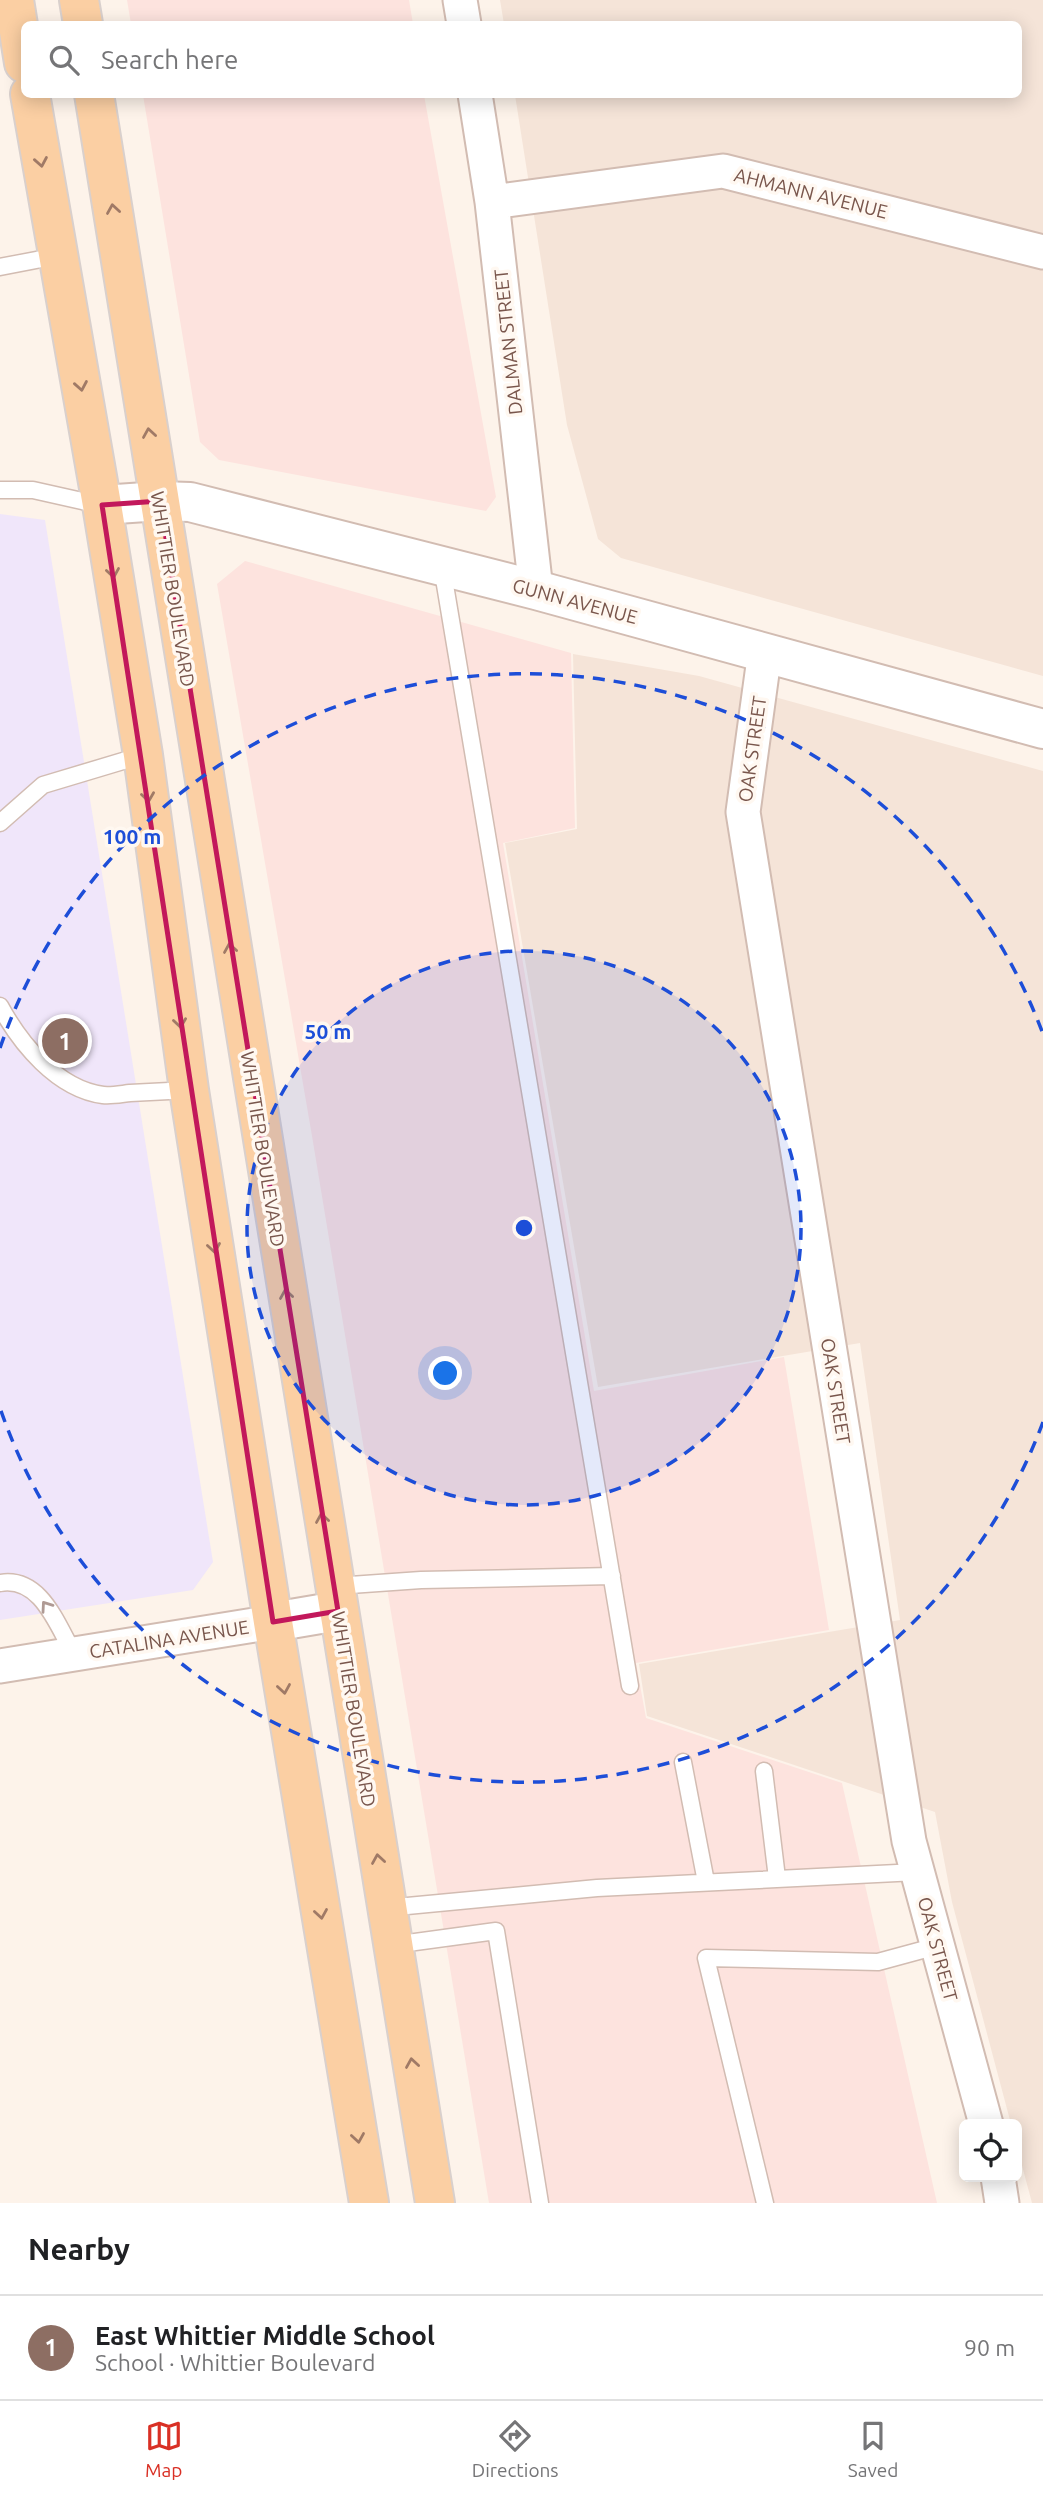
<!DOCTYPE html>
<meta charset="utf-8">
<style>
:root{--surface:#fff;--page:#f6f6f6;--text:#202124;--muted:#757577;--line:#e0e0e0;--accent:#d93025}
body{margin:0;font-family:Ubuntu,sans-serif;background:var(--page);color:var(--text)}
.controls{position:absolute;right:21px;bottom:21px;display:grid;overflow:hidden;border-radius:10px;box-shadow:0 4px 18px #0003}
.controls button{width:63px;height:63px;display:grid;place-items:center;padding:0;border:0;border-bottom:2px solid var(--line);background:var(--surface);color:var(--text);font:35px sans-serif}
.you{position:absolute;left:446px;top:1374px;width:24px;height:24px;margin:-18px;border:5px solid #fff;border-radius:50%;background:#1a73e8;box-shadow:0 0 0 10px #1a73e833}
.badge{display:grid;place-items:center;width:46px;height:46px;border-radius:50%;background:var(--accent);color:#fff;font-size:23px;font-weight:700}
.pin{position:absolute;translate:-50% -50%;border:4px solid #fff;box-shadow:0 2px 7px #0006}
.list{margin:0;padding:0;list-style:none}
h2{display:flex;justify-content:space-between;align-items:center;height:91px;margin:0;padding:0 28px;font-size:30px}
h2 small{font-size:23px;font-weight:400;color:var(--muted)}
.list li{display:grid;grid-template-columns:46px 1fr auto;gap:21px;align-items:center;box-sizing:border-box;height:105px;padding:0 28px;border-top:2px solid var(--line)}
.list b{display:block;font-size:26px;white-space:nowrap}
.list p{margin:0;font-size:23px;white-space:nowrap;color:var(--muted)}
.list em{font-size:23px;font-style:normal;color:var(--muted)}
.icon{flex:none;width:38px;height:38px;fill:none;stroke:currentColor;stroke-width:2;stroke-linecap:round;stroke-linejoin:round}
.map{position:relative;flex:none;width:1043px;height:2203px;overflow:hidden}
.search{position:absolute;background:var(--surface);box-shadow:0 4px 18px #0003;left:21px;right:21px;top:21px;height:77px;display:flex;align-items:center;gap:18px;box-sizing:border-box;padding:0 24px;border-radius:10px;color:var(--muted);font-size:26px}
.sheet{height:196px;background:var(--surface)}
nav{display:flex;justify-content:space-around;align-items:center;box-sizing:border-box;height:98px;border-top:2px solid var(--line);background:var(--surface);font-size:19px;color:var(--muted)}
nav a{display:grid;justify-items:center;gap:4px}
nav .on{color:var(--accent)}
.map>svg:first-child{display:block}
.residential{fill:#f5e4d8}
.commercial{fill:#fde3de}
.education{fill:#f0e6fa}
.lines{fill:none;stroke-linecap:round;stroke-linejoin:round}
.service-casing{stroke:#d2bcb2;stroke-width:19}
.minor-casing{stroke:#d2bcb2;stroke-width:37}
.tertiary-casing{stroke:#d2bcb2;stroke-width:42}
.primary-casing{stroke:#d9d0cd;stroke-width:42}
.service{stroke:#fff;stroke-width:16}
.minor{stroke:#fff;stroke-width:33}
.tertiary{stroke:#fff;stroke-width:38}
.primary{stroke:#fbcfa3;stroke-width:38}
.oneway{stroke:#a07a66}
.oneway2{stroke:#af9a94}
.marked{fill:none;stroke:#c2185b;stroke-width:5;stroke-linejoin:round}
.ring{fill:none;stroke:#1d4ed8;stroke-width:3.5;stroke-dasharray:12 9}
.labels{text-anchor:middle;stroke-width:7;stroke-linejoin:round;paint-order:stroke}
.street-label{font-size:19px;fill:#79564c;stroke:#fff8f1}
.centre{fill:#1d4ed8;stroke:#fff8f1;stroke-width:3.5}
.ring-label{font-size:21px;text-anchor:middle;font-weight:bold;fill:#1d4ed8;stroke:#fff8f1;stroke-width:7;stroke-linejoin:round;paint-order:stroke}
</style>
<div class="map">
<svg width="1043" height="2203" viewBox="0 0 1043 2203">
<rect width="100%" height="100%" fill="#fdf3ea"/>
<!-- residential -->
<path class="residential" d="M500,0H1043V676L621,558L598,539L567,425L515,95L1018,94V24H504Z
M573,654L699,676L1043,771V2203H1032L1017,2147V2124H1011L952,1902L935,1812L647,1716L639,1664L900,1620L860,1343L598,1387L505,843L577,829Z"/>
<!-- commercial -->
<path class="commercial" d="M127,0H409L413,24H131Z
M143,95H424L496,497L486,511L219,460L200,442Z
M245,561L571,653L575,828L503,843L594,1391L784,1357L829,1630L636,1663L646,1718L842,1783L937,2203H489L312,1136L217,584Z"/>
<!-- education -->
<path class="education" d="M0,514L45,520L213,1562L193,1590L0,1620Z"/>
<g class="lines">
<!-- service casing -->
<g class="service-casing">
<path id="service" d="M0,267L57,256
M0,490H33L100,505
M442,567L630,1686
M0,823L43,785L143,755
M0,1006C20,1043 57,1089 103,1095C111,1096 121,1094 130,1093C150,1092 169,1091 189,1090
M0,1583C41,1576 57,1625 74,1654
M336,1586L421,1580L612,1576
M683,1762L706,1882
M764,1771L777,1878
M386,1908L597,1888L917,1872
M393,1945L496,1931L540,2203
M765,2203L706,1958L878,1962L937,1946"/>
</g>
<!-- minor casing -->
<g class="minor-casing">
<path id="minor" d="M460,0L464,24
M475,94L492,202L536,590
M492,202L723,171L1043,252
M765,651L743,812L909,1841L986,2124
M0,1666L273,1622
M998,2177L1002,2203"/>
</g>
<!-- tertiary casing -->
<g class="tertiary-casing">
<path id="tertiary" d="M102,505L160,501L190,502L536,590L1043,729
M273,1622L338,1611"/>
</g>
<!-- primary casing -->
<g class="primary-casing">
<path id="primary" d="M14,0L24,63
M79,0L83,24
M30,94L102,505L143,755L189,1090L273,1622L369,2203
M94,94L435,2203"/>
</g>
<!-- service -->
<use href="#service" class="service"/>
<!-- minor -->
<use href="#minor" class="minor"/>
<!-- tertiary -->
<use href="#tertiary" class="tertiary"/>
<!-- primary -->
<use href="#primary" class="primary"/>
</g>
<!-- one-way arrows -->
<defs><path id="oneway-chevron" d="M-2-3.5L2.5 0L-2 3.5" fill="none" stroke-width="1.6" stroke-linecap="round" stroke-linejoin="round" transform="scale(1.75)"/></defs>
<g class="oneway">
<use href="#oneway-chevron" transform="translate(41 162) rotate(80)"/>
<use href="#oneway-chevron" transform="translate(113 209) rotate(-99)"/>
<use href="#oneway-chevron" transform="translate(81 386) rotate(80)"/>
<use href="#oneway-chevron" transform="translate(149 433) rotate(-99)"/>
<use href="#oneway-chevron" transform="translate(113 573) rotate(81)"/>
<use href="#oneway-chevron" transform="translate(148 797) rotate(82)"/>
<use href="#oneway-chevron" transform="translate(230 948) rotate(-99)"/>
<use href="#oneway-chevron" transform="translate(180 1023) rotate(82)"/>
<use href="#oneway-chevron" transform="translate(214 1248) rotate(81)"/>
<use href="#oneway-chevron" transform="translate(286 1294) rotate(-99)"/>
<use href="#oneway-chevron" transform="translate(322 1518) rotate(-99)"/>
<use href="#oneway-chevron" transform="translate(284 1689) rotate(81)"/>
<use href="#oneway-chevron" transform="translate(378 1859) rotate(-99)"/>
<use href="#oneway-chevron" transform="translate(321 1914) rotate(81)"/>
<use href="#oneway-chevron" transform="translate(412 2063) rotate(-99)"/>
<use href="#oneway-chevron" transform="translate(358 2138) rotate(81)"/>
</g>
<use class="oneway2" href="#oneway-chevron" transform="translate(46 1606) rotate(-125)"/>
<!-- marked area -->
<path class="marked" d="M160,501L338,1611L273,1622L102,505Z"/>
<!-- distance rings -->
<circle cx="524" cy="1228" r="277" fill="#1d4ed8" fill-opacity=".12"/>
<g class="ring">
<circle cx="524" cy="1228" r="277"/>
<path d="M1043 1422A554 554 0 0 1 0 1408M0 1048A554 554 0 0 1 1043 1034"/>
</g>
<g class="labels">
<!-- street labels -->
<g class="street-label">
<text transform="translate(811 193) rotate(14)" y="7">AHMANN AVENUE</text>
<text transform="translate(508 342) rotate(-96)" y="7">DALMAN STREET</text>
<text transform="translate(173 589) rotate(81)" y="7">WHITTIER BOULEVARD</text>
<text transform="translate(575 601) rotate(15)" y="7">GUNN AVENUE</text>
<text transform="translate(752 749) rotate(-82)" y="7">OAK STREET</text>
<text transform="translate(263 1149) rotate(81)" y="7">WHITTIER BOULEVARD</text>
<text transform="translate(836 1391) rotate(81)" y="7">OAK STREET</text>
<text transform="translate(169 1639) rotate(-9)" y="7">CATALINA AVENUE</text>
<text transform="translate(354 1709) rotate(81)" y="7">WHITTIER BOULEVARD</text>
<text transform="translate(938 1949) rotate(75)" y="7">OAK STREET</text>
</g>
</g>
<circle cx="524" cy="1228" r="10" class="centre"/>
<g class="ring-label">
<text x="132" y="844">100 m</text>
<text x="328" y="1039">50 m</text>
</g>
</svg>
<div class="controls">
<button><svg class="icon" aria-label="locate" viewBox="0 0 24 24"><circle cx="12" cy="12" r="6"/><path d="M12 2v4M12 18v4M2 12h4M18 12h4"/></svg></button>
</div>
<div class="you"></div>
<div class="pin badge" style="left:65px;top:1041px;background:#8d6e63">1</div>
<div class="search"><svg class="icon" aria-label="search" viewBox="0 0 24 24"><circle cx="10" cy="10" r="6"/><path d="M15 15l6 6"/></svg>Search here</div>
</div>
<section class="sheet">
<h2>Nearby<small></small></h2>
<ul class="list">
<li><span class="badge" style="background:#8d6e63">1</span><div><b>East Whittier Middle School</b><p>School · Whittier Boulevard</p></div><em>90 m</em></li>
</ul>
</section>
<nav>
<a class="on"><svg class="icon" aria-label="map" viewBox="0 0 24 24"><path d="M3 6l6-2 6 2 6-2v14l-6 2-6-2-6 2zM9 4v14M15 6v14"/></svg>Map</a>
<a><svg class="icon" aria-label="directions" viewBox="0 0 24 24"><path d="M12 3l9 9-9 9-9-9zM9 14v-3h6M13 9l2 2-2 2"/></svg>Directions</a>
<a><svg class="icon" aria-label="saved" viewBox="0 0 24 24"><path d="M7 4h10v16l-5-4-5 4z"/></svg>Saved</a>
</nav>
